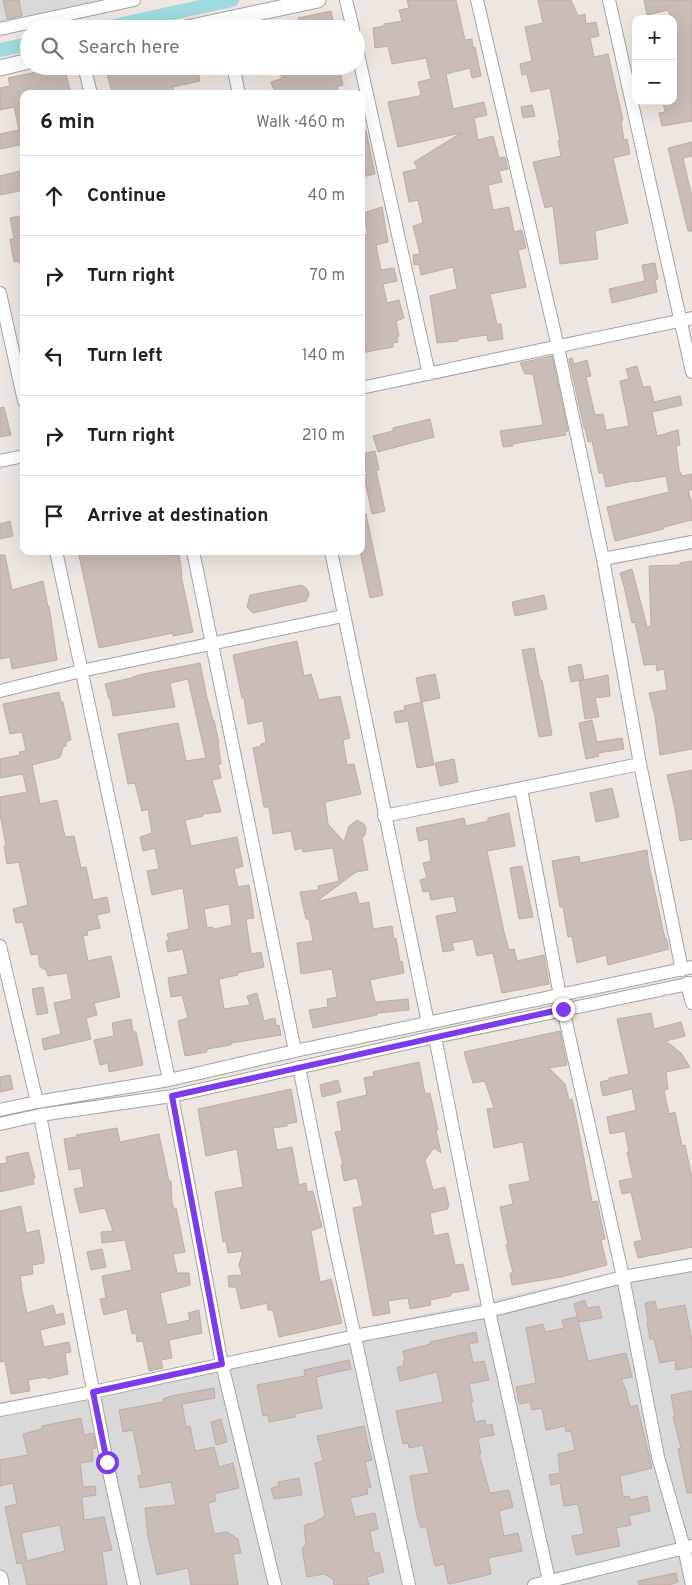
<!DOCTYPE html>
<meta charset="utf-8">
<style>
:root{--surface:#fff;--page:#f2f2f2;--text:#222;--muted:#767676;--line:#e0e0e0}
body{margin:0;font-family:Overpass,sans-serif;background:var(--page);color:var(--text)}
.controls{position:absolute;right:15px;top:15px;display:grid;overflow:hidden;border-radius:10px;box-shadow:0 5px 20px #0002}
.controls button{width:45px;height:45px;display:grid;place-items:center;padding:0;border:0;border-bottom:1px solid var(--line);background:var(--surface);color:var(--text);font:25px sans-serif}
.stop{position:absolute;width:15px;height:15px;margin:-11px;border:4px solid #7c3aed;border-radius:50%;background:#fff}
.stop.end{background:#7c3aed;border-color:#fff;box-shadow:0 1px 5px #0008}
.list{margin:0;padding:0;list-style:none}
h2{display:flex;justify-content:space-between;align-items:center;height:65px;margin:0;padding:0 20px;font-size:21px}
h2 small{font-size:16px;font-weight:400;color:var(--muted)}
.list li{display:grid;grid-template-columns:32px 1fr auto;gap:15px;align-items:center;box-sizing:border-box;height:80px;padding:0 20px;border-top:1px solid var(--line)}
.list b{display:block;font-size:19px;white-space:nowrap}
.list em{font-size:16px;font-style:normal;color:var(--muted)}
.icon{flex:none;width:28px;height:28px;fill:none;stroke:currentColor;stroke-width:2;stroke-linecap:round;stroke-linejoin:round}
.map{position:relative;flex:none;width:692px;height:1585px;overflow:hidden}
.search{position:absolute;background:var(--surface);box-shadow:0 5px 20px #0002;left:20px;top:20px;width:345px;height:55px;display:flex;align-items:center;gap:12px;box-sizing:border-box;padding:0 18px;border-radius:28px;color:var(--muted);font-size:19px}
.panel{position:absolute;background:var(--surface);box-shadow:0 5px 20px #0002;left:20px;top:90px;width:345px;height:465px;border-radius:10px}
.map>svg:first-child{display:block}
.residential{fill:#dad9d9}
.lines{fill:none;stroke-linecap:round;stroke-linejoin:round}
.canal{stroke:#9edadf;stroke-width:14}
.building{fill:#cabcb7;stroke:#c0aba2;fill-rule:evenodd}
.minor-casing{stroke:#a3a3a3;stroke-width:14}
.tertiary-casing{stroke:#a3a3a3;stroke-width:17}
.minor{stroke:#fff;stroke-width:12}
.tertiary{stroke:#fff;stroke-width:15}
.route{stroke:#7c3aed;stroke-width:6}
</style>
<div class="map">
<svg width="692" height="1585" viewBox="0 0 692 1585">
<rect width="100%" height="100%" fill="#eee7e1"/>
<!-- residential -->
<path class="residential" d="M0,0H138L0,31Z
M692,1257V1585H0V1405Z"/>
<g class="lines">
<!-- canal -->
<path class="canal" d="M100,29L232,0
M0,50L29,44"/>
</g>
<!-- building -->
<path class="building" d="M3,0H19L22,16L7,19Z
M407,0H456L465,40L472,39L473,48L475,47L481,76L472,78L470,68L446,74L453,109L484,102L487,115L474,118L478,140L493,136L499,158L505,157L508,169L499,171L502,182L488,185L493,210L509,207L514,232L522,230L526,248L518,250L526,287L490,294L497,324H501L503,339L488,341L487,335L458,339V341L437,343L430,296L457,289L453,267L421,275L419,264L414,265L413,255L420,254L413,226L423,223L418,200L409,202L403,172L418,169L414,162L461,133L398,147L388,102L419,96L421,94L418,82L431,79L426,58L392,64L388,46L375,48L373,28L384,26V24L402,21L399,10L409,8Z
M538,0H571L578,16L585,14L586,24L596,22L599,36L590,38L594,57L608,54L623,120L621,121L624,140L627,139L630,154L613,158L628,223L595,231L598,259L560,264L553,206L545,208L533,162L561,156L558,141H560L550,88L531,92L527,74L522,75L520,64L532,61L525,27L543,23Z
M644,0H692V121L662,126L659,113L665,112L663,102L673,101V19H672L671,14H669L668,10L647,15Z
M331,11L334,27L325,29H301L298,18Z
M105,66H197L200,81L173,87L174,94H119L118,92L112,93Z
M271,66H339L343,85L337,87L339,94H275L271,82L283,78Z
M61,67L63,75L66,74L71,94H24V144L0,149V134L19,130L14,107L0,110V88L10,86L8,78Z
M532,105L535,116L523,118L521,107Z
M361,131H366L375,174L361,177Z
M692,142V156L683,158L692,197V231H688L668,148Z
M24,170V190L0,195V176Z
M382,207L388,242L376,245L381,270L394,268L397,281L383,284L387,303L399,300L404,318L396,321L399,336L397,337L398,342L393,343V347L361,353V235L368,234L363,213Z
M24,215V263H19L18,261L14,262L12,252L10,239H14L10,218Z
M655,263L658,279L655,280L657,292L612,303L609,289L645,281L642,265Z
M552,356L568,431L565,432L566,435L512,444L513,446L503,447L500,431L543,425L533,374H525L520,363Z
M572,358L574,364L587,360L591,376L586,377L595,415L603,414L606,430L629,426L620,381L629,379L626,369L637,366L643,387L650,386L654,402L680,396L682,405L652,412L657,436L678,430L680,445L676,446L679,470L682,476L692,474V490H688L692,505V520L664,527V529L615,541L607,507L669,492L666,476L634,482L633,481L606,487L603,473H599L592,441L588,442L585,428H584L569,359Z
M4,407L11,435L0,437V408Z
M430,419L434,437L378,452L373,436L393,431V428Z
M375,451L379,470H376L385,511L372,514L364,475L367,474L362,454Z
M366,514L383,595L370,598L361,556V515Z
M10,521L13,536L0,539V524Z
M78,551H168L169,555L179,553L182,575H181L193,632L173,636V633L99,648Z
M0,555H5L12,590L43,581L48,607L49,606L57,660L12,669L10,657L0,659Z
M692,561V749L660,755L655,716L649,693L667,690L664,669L657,671L656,664L644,665L635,622L632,623L624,586L620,573L632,569L647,627L651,626L649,566L680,565V563Z
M302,585L307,589L309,595L306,601L253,613L247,607L250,595Z
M544,595L547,609L515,616L512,602Z
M297,641L304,676L311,674L319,700L340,696L350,738L343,740L347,765L354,764L361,794L325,802L328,824L344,842L349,826L357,820L364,824L366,829L365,835L362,838L368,870L356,872L316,902L356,892L359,904L369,902L373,929L392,926L394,939L396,938L400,962L402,961L404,973L370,980L375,1002L408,999L409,1010L377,1013V1015L313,1028L309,1010L328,1007L327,999L337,997L332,969L301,974L297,943L313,941L309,919H306L300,892L319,890L318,886L339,881L333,848L303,852L302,848L295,850L291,831L273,834L269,807H264L253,748L261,746V744L266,743L263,721L248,724L244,698H242L233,655Z
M534,648L540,680H542L552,735L539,737L522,650Z
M200,663L207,698L213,720H214L219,743H218L221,764H218L221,778L212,780L221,812L202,814L203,816L185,820L191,846L237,837L243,866L234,869L238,887L249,885L254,918L246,919L251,954L261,952L264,967L237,973L238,975L219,979L224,1009L250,1005L247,996L257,993L264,1021L275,1018L276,1026L279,1025L281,1035L231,1043V1045L207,1049V1052L185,1056L178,1021L188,1018L182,995L171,997L168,978L188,974L183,949L168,952L166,941L169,940L167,934L189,929L183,888L152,895L147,871L159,869L155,848L143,851L140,837L152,833L148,809L142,811L135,783L128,784L118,734L178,723L186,761L206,758L188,679L170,683L175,707L113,716L110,698L109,699L105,684L131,678L138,675ZM229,904L232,925L214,929L212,927L207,928L204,909Z
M581,664L584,679L571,682L568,667Z
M435,674L440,698L421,702L416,678Z
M608,675L610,696L595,698L599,717L585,719L579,681Z
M59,692L61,702H63L71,740L66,742V746L63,747L61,755L59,758L32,765L40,804L57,800L65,837L74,836L81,868L86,867L93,900L107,897L110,912L97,915L100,928L87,931L88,935L83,936L88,961L111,956L120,997L94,1003L97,1015L86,1018L91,1039L44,1050L42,1039L61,1034L54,1003L72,999L67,973L48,976L46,970L40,967L38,954L31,955L23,922L16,923L13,909L28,905L19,862L7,864L4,846H6L0,814V797L27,792L23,774L0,778V759L20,755L19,752L26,751L22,732L10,734L3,704Z
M422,702L434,765L417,768L408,721L396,723L394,712L405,710L404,706Z
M592,720L597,742L622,738L624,749L598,753L599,756L586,759L579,723Z
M454,759L458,782L440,786L435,763Z
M692,770V839L680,841L675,809L667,775Z
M612,788L619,817L596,822L590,793Z
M509,813L515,846L487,851L504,932L509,950L514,949L517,961L544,955L549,984L502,993L493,953L477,956L473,939L452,943L454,950L443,952L436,916L457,912L454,896L431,900L429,891L423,892L420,880L427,878L423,863L431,861L428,839L419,841L416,828L464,818L466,826L488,821V818Z
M647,850L649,865L665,939L666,938L669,949L608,965L606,955L577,963L572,936L568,937L563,907H560L552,861L579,856L580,863Z
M522,866L533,917L519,919L510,868Z
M43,987L48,1013L37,1015L32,989Z
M651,1013L654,1029L681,1022L685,1036L666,1041L681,1053L690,1067L666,1072L668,1089L664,1090L669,1114L675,1112L682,1146L685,1145L692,1178V1247L638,1258L634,1242L642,1240L631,1192L622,1194L619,1181L633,1178L627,1152H629L625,1131L610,1134L607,1117L636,1110L632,1089L603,1096L600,1082L609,1080V1078L629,1074L617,1019Z
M131,1019L133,1032H136L143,1065L109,1072L108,1063L100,1065L94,1040L114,1036L112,1023Z
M560,1031L567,1065L549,1068L565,1084L569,1100L572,1099L579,1132L592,1202L597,1201L605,1239L601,1240L607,1265L561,1277L512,1285L510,1273H513L506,1245H508L500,1207L513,1204L509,1185L530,1181L523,1142L494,1148L487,1109L494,1108L485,1081L473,1083L464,1052Z
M419,1062L425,1094L430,1093L438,1130H436L441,1153L434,1148L425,1160L433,1190L445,1187L449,1206H448V1209L430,1213L434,1236L448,1233L455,1265L463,1264L469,1290L452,1293L450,1296L430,1300L431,1305L410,1309L408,1298L388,1301L390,1313L373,1316L353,1208L363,1206L357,1178L344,1181L341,1165H343L335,1132L342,1131L337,1102L367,1095L364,1078L374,1076L373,1072Z
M10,1075L13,1089L0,1092V1077Z
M338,1080L341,1092L322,1097L320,1085Z
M291,1089L297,1122L287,1124V1126L273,1128L277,1150L292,1147L299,1185L306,1183L307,1192L313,1191L322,1227L311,1231L320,1282L331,1279L342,1323L279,1337L273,1310H268L267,1303L241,1309L236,1287H229L228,1276L242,1275L239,1265L243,1251L228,1253L226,1241L223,1242L215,1192L243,1187L237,1149L206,1156L198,1109Z
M117,1128L120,1142L159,1134L169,1181H171L172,1203L174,1209L176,1208L185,1252L173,1254L177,1273H189L190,1285L160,1293L167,1325L190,1320L188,1313L199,1310L202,1333L169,1340L172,1358L161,1360L163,1368L149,1371L143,1341L137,1342L136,1333L132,1334L127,1309L104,1315L100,1299L106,1298L102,1276L132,1270L125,1240L102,1243L101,1232L113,1231L105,1208L80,1213L74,1189L84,1187L81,1168L69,1170L64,1139L77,1137L76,1135Z
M28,1152L35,1178H33L34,1184L0,1192V1164L7,1163L6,1157Z
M21,1206L26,1233L39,1230L44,1257V1263L32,1265L33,1274L20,1276L22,1286H21L27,1313L53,1305L56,1315L63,1313L65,1324L40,1330L44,1347L69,1342L71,1352L65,1353L68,1374L48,1379L46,1377L28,1380L30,1391L11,1394L5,1361L0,1362V1211Z
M102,1249L106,1267L91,1270L87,1252Z
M585,1300L587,1308L599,1306L602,1318L579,1322L574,1304Z
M655,1301L657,1310L685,1305L692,1340V1367L676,1370L675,1360L660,1363L654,1339H650L647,1323L648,1322L645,1303Z
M577,1317L588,1361L626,1353L632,1377L621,1379L626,1390L630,1407L637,1405L652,1468L620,1476L623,1497L629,1496L630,1500L647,1496L650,1511L629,1516L631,1525L616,1528L620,1546L576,1555L572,1536L584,1534L578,1504L564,1506L560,1483L551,1485L549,1475L560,1473L558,1454L575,1450L571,1431L566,1432L565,1426L546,1430L542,1408L532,1410L530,1402L519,1404L516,1387L536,1383L526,1328L543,1324L545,1332L564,1328L562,1320Z
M476,1332L478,1342L469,1344L473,1363L484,1361L489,1380L469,1384L473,1402L471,1403L475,1422L485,1420L486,1426L492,1424L494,1435L478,1438L481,1454H479L490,1493L509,1490L513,1507L499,1511L504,1536L518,1533L522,1551L488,1558L491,1574L450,1584L448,1583L444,1564L435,1566L426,1526L421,1528L417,1516L410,1476L429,1473L423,1445L409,1448L408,1443L403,1444L396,1411L443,1402L437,1372L400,1381L397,1367L404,1366L403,1361L405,1360L403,1351L431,1344L430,1342Z
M349,1360L351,1369L316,1377L322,1408L294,1414L295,1417L269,1422L268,1415L263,1416L257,1385L305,1376L304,1370Z
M214,1388L215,1398L182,1404L186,1427L190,1426L195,1451L214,1447L219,1467L233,1463L239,1488L214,1494L216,1501L208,1503L214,1534L227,1532L238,1539L241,1553L233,1554L238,1585H191L188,1568L157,1575L148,1537L145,1508L176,1505L171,1482L140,1488L138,1476L142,1475L133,1430L123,1432L119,1410L163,1402V1399L171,1396Z
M692,1391V1493H687L678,1449L681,1448L673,1417H675L671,1395Z
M81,1418L84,1435L93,1433L96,1448L92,1449L93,1461L80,1463L83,1487L95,1486L96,1495L82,1497L84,1520L104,1517L112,1550L102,1552L107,1585H27L22,1563L17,1564L5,1507L17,1504L13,1483L0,1486V1460L28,1455L23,1434L42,1429V1426ZM60,1525L65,1551L27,1561L21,1533Z
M221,1419L227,1442L216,1445L211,1422Z
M364,1426L372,1460L365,1462L371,1487L367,1488L368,1494L350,1498L355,1517L375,1513L378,1529L370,1531L374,1553L379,1552L384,1572L367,1577L369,1585H334L333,1579L324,1574L307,1577L302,1549L306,1544L304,1526L309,1523L311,1524L325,1516L315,1463L323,1461L317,1436Z
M299,1478L302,1495L274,1499L271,1488L279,1486L278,1482Z
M676,1573L678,1582L669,1585H639L638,1581Z"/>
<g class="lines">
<!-- minor casing -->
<g class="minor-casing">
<path id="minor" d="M346,0L353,29
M477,0L558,347L603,559L640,764L682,970
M609,0L692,372
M0,29L134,0
M356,45L429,374
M84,66L91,94
M233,66L239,94
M0,293L24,401
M361,388L692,318
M0,461L24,456
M56,551L169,1080
M193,551L295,1051
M331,551L428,1023
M603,559L692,542
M0,691L81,671L343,616
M521,789L560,996
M384,816L640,764
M0,946L37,1102
M687,983L692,1003
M563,1009L623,1277L658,1457L684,1548L692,1585
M435,1037L489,1311L550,1585
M299,1067L334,1241L409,1585
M172,1096L222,1364L275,1585
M0,1110L37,1102L169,1080L295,1051L692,967
M40,1115L107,1463L134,1585
M0,1124L40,1115L172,1096L435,1037L692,983
M0,1410L93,1392L355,1336L489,1311L623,1277L692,1265
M534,1585L692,1546"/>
</g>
<!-- tertiary casing -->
<g class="tertiary-casing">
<path id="tertiary" d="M182,29L318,0
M0,68L29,61
M0,1578L1,1585"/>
</g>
<!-- minor -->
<use href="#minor" class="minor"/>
<!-- tertiary -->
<use href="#tertiary" class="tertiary"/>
</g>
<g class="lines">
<!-- route -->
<path class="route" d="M107,1462L93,1392L222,1364L172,1096L563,1009"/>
</g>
</svg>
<div class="controls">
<button>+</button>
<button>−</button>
</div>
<div class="stop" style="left:107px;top:1462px"></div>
<div class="stop end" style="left:563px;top:1009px"></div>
<div class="search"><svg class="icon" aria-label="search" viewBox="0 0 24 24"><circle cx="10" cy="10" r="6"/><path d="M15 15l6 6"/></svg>Search here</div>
<section class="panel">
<h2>6 min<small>Walk · 460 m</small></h2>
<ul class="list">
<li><svg class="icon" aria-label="ahead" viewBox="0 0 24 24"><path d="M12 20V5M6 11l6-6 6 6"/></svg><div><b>Continue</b></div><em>40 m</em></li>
<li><svg class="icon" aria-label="right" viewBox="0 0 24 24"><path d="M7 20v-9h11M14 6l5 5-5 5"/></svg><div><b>Turn right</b></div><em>70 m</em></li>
<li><svg class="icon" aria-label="left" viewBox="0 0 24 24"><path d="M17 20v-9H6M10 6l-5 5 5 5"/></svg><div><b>Turn left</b></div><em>140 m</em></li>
<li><svg class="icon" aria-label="right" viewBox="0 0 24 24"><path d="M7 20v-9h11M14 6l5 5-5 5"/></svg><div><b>Turn right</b></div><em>210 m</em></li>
<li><svg class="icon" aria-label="arrive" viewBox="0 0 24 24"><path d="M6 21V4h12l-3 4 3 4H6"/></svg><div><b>Arrive at destination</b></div></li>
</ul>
</section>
</div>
